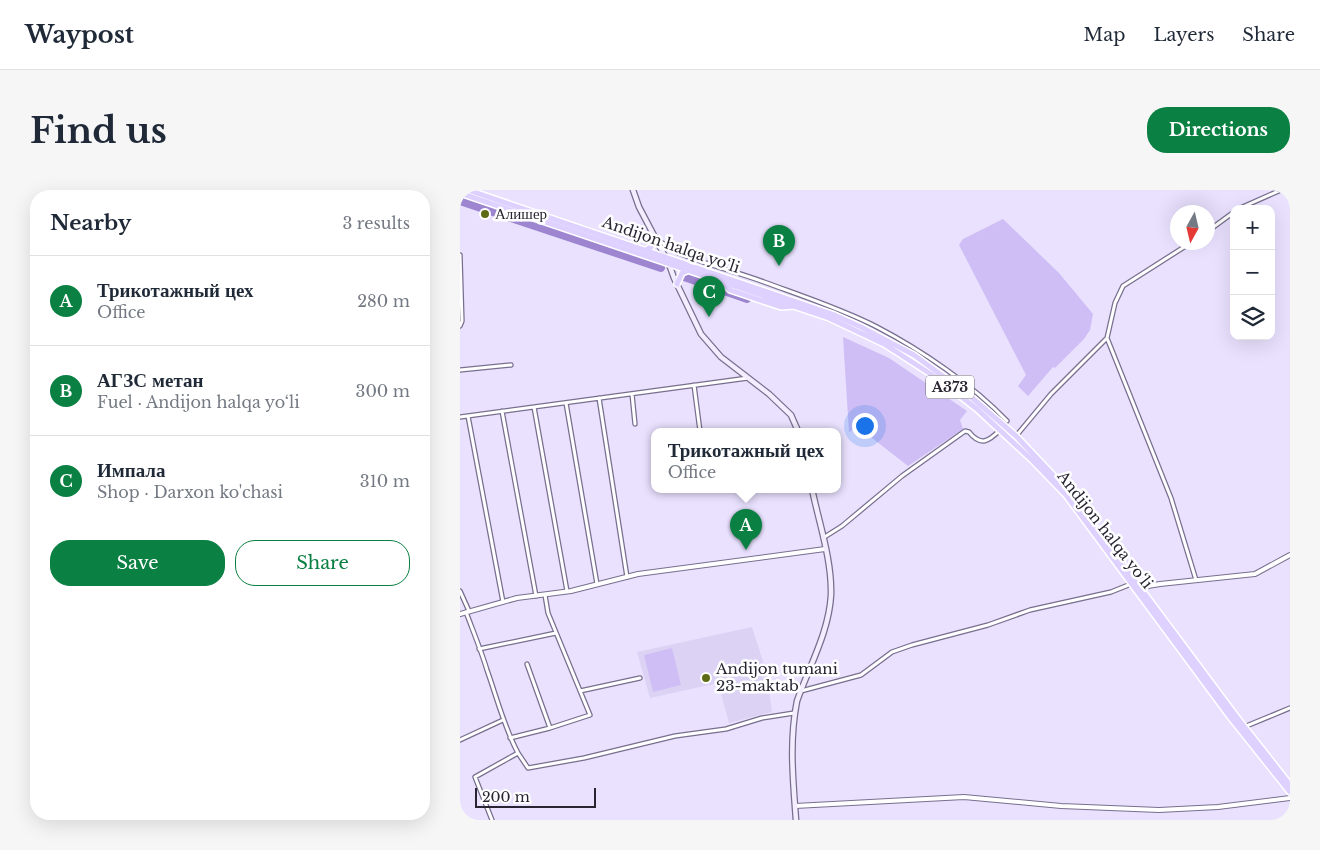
<!DOCTYPE html>
<meta charset="utf-8">
<style>
:root{--surface:#fff;--page:#f6f6f7;--text:#1f2937;--muted:#747a83;--line:#e0e1e3;--accent:#0b8043}
body{margin:0;font-family:"Libre Baskerville",serif;background:var(--page);color:var(--text)}
.controls{position:absolute;right:15px;top:15px;display:grid;overflow:hidden;border-radius:10px;box-shadow:0 5px 20px #0002}
.controls button{width:45px;height:45px;display:grid;place-items:center;padding:0;border:0;border-bottom:1px solid var(--line);background:var(--surface);color:var(--text);font:25px sans-serif}
.compass{position:absolute;left:710px;top:15px;width:45px;height:45px;border-radius:50%;background:var(--surface);box-shadow:0 5px 20px #0002;rotate:188deg}
.scale{position:absolute;left:15px;bottom:12px;width:121px;box-sizing:border-box;padding-left:5px;border:2px solid #282431;border-top:0;font-size:14px;line-height:18px;white-space:nowrap;color:#282431;-webkit-text-stroke:4px #fff;paint-order:stroke}
.you{position:absolute;left:404px;top:235px;width:18px;height:18px;margin:-12px;border:4px solid #fff;border-radius:50%;background:#1a73e8;box-shadow:0 0 0 8px #1a73e833}
.badge{display:grid;place-items:center;width:32px;height:32px;border-radius:50%;background:var(--accent);color:#fff;font-size:16px;font-weight:700}
.pin{position:absolute;translate:-50% -41px;filter:drop-shadow(0 1px 2px #0008)}
.pin::after{content:'';position:absolute;top:26px;width:18px;height:15px;background:inherit;clip-path:polygon(0 0,100% 0,50% 100%)}
.popup{position:absolute;left:191px;top:238px;width:190px;height:65px;box-sizing:border-box;display:grid;place-content:center;border-radius:10px;background:var(--surface);filter:drop-shadow(0 1px 4px #0005);font-size:16px;white-space:nowrap;color:var(--muted)}
.popup b{font-size:19px;color:var(--text)}
.popup::after{content:'';position:absolute;left:50%;top:100%;margin-left:-10px;border:10px solid transparent;border-top-color:var(--surface)}
.list{margin:0;padding:0;list-style:none}
h2{display:flex;justify-content:space-between;align-items:center;height:65px;margin:0;padding:0 20px;font-size:21px}
h2 small{font-size:16px;font-weight:400;color:var(--muted)}
.list li{display:grid;grid-template-columns:32px 1fr auto;gap:15px;align-items:center;box-sizing:border-box;height:90px;padding:0 20px;border-top:1px solid var(--line)}
.list b{display:block;font-size:19px;white-space:nowrap}
.list p{margin:0;font-size:16px;white-space:nowrap;color:var(--muted)}
.list em{font-size:16px;font-style:normal;color:var(--muted)}
.actions{display:flex;gap:10px;padding:15px 20px}
.actions a{flex:1;padding:11px 0;border:1px solid var(--accent);border-radius:20px;text-align:center;font-size:18px;color:var(--accent)}
.actions .main{background:var(--accent);color:#fff}
.icon{flex:none;width:28px;height:28px;fill:none;stroke:currentColor;stroke-width:2;stroke-linecap:round;stroke-linejoin:round}
.map{position:relative;flex:none;width:830px;height:630px;overflow:hidden;border-radius:20px}
header{display:flex;align-items:center;gap:30px;box-sizing:border-box;height:70px;padding:0 25px;background:var(--surface);border-bottom:1px solid var(--line)}
header strong{font-size:24px}
nav{display:flex;gap:28px;margin-inline-start:auto;font-size:18px}
.intro{display:flex;align-items:center;justify-content:space-between;box-sizing:border-box;height:120px;padding:0 30px}
h1{margin:0;font-size:35px}
.button{padding:12px 22px;border-radius:20px;background:var(--accent);color:#fff;font-size:18px;font-weight:700}
main{display:flex;gap:30px;padding:0 30px}
aside{flex:1;background:var(--surface);border-radius:20px;box-shadow:0 5px 20px #0002}
.map>svg:first-child{display:block}
.built{fill:#dcd3f4}
.green{fill:#cfbef5}
.lines{fill:none;stroke-linecap:round;stroke-linejoin:round}
.river{stroke:#9d85d0;stroke-width:8}
.minor-casing{stroke:#786f8e;stroke-width:5.5}
.tertiary-casing{stroke:#786f8e;stroke-width:6}
.secondary-casing{stroke:#786f8e;stroke-width:7}
.trunk-casing{stroke:#fff;stroke-width:8}
.minor{stroke:#fff;stroke-width:3}
.tertiary{stroke:#fff;stroke-width:4}
.secondary{stroke:#f3eeff;stroke-width:4.5}
.trunk{stroke:#ded0ff;stroke-width:5}
.poi-dot{fill:#5e6b15;stroke:#fff;stroke-width:2}
.labels{text-anchor:middle;stroke-width:5;stroke-linejoin:round;paint-order:stroke}
.shield{fill:#fff;stroke:#68666f;stroke-width:1}
.shield-label{font-size:14px;font-weight:bold;fill:#282431}
.poi-label{font-size:15px;fill:#282431;stroke:#fff;text-anchor:start}
.street-label{font-size:15px;fill:#282431;stroke:#fff}
</style>
<header>
<strong>Waypost</strong>
<nav><a>Map</a><a>Layers</a><a>Share</a></nav>
</header>
<div class="intro"><h1>Find us</h1><a class="button">Directions</a></div>
<main>
<aside>
<h2>Nearby<small>3 results</small></h2>
<ul class="list">
<li><span class="badge">A</span><div><b>Трикотажный цех</b><p>Office</p></div><em>280 m</em></li>
<li><span class="badge">B</span><div><b>АГЗС метан</b><p>Fuel · Andijon halqa yo‘li</p></div><em>300 m</em></li>
<li><span class="badge">C</span><div><b>Импала</b><p>Shop · Darxon ko'chasi</p></div><em>310 m</em></li>
</ul>
<div class="actions"><a class="main">Save</a><a>Share</a></div>
</aside>
<div class="map">
<svg width="830" height="630" viewBox="0 0 830 630">
<rect width="100%" height="100%" fill="#e9e1fe"/>
<!-- built -->
<path class="built" d="M292,437L307,484L312,522L269,533L258,493L190,508L177,462Z"/>
<!-- green -->
<path class="green" d="M543,29L599,83L633,124L630,140L624,149L595,178L593,177L568,206L558,196L566,185L499,55L503,49Z
M383,147L429,168L507,221L500,230L503,239L448,276L398,237L389,242Z
M212,458L221,495L193,502L184,465Z"/>
<g class="lines">
<!-- river -->
<path class="river" d="M0,11L201,78
M224,87L287,109"/>
<!-- minor casing -->
<g class="minor-casing">
<path id="minor" d="M778,19L821,0
M748,41L774,22
M198,51C207,54 212,61 221,64C248,75 277,82 304,92C342,106 382,119 417,137C461,160 513,195 547,231
M732,52L663,96L655,113L647,148L711,308L736,390
M0,65L2,131L0,136
M0,180L51,175
M234,195L240,241
M172,204L175,234
M139,208L167,387
M106,213L137,394
M74,217L107,401
M42,221L76,406
M8,226L43,412
M0,227L288,188
M556,246L591,204L647,148
M363,348L382,336L442,286L505,241L509,242C521,257 529,251 540,240
M0,401L9,421
M6,422C13,441 21,460 27,480C37,508 44,537 58,563L15,587L32,630
M19,459L96,443
M67,474L90,538
M120,501L180,488
M341,501L401,485L432,462L452,455L528,435L570,420L651,402L671,394
M784,537L830,518
M50,548L90,538L130,525L88,423L85,405
M0,550L43,530
M58,563L68,578L124,568L215,546L266,539L302,528L334,523"/>
</g>
<!-- tertiary casing -->
<g class="tertiary-casing">
<path id="tertiary" d="M683,399L688,396L700,394L795,384L830,365
M0,424L57,408L111,401L178,384L365,359
M335,616L504,607L601,616L699,620L758,617L830,608"/>
</g>
<!-- secondary casing -->
<g class="secondary-casing">
<path id="secondary" d="M173,0L179,17L209,74L214,88L241,144L261,167L309,204L331,225L338,241
M336,630C333,590 329,551 337,511C349,477 369,442 371,405C372,370 359,333 352,299"/>
</g>
<!-- trunk casing -->
<g class="trunk-casing">
<path id="trunk" d="M8,0L372,124L401,137L454,165L510,206L556,246L608,301L775,525L830,595
M0,3L369,128L424,154L480,190L517,219L572,270L606,305L771,528L830,602
M186,60L191,57L196,51
M262,92L270,100L321,117L334,116
M217,94L222,83L229,80"/>
</g>
<!-- minor -->
<use href="#minor" class="minor"/>
<!-- tertiary -->
<use href="#tertiary" class="tertiary"/>
<!-- secondary -->
<use href="#secondary" class="secondary"/>
<!-- trunk -->
<use href="#trunk" class="trunk"/>
</g>
<!-- markers -->
<g class="poi-dot">
<circle cx="25" cy="24" r="5"/>
<circle cx="246" cy="488" r="5"/>
</g>
<g class="labels">
<!-- shield labels -->
<rect class="shield" x="466" y="185.5" width="48" height="23" rx="4"/>
<g class="shield-label">
<text x="490" y="202">A373</text>
</g>
<!-- poi labels -->
<g class="poi-label">
<text x="35" y="29">Алишер</text>
<text x="256" y="484">Andijon tumani<tspan x="256" dy="17">23-maktab</tspan></text>
</g>
<!-- street labels -->
<g class="street-label">
<text transform="translate(211 55) rotate(19)" y="5">Andijon halqa yo‘li</text>
<text transform="translate(645 340) rotate(52)" y="5">Andijon halqa yo‘li</text>
</g>
</g>
</svg>
<div class="controls">
<button>+</button>
<button>−</button>
<button><svg class="icon" aria-label="layers" viewBox="0 0 24 24"><path d="M12 4l9 5-9 5-9-5zM3 14l9 5 9-5"/></svg></button>
</div>
<svg class="compass" viewBox="-18 -18 36 36"><path d="M0-13l5 13h-10z" fill="#e53935"/><path d="M0 13l5-13h-10z" fill="#747a83"/></svg>
<div class="scale">200 m</div>
<div class="you"></div>
<div class="pin badge" style="left:286px;top:360px">A</div>
<div class="popup"><b>Трикотажный цех</b>Office</div>
<div class="pin badge" style="left:319px;top:76px">B</div>
<div class="pin badge" style="left:249px;top:127px">C</div>
</div>
</main>
